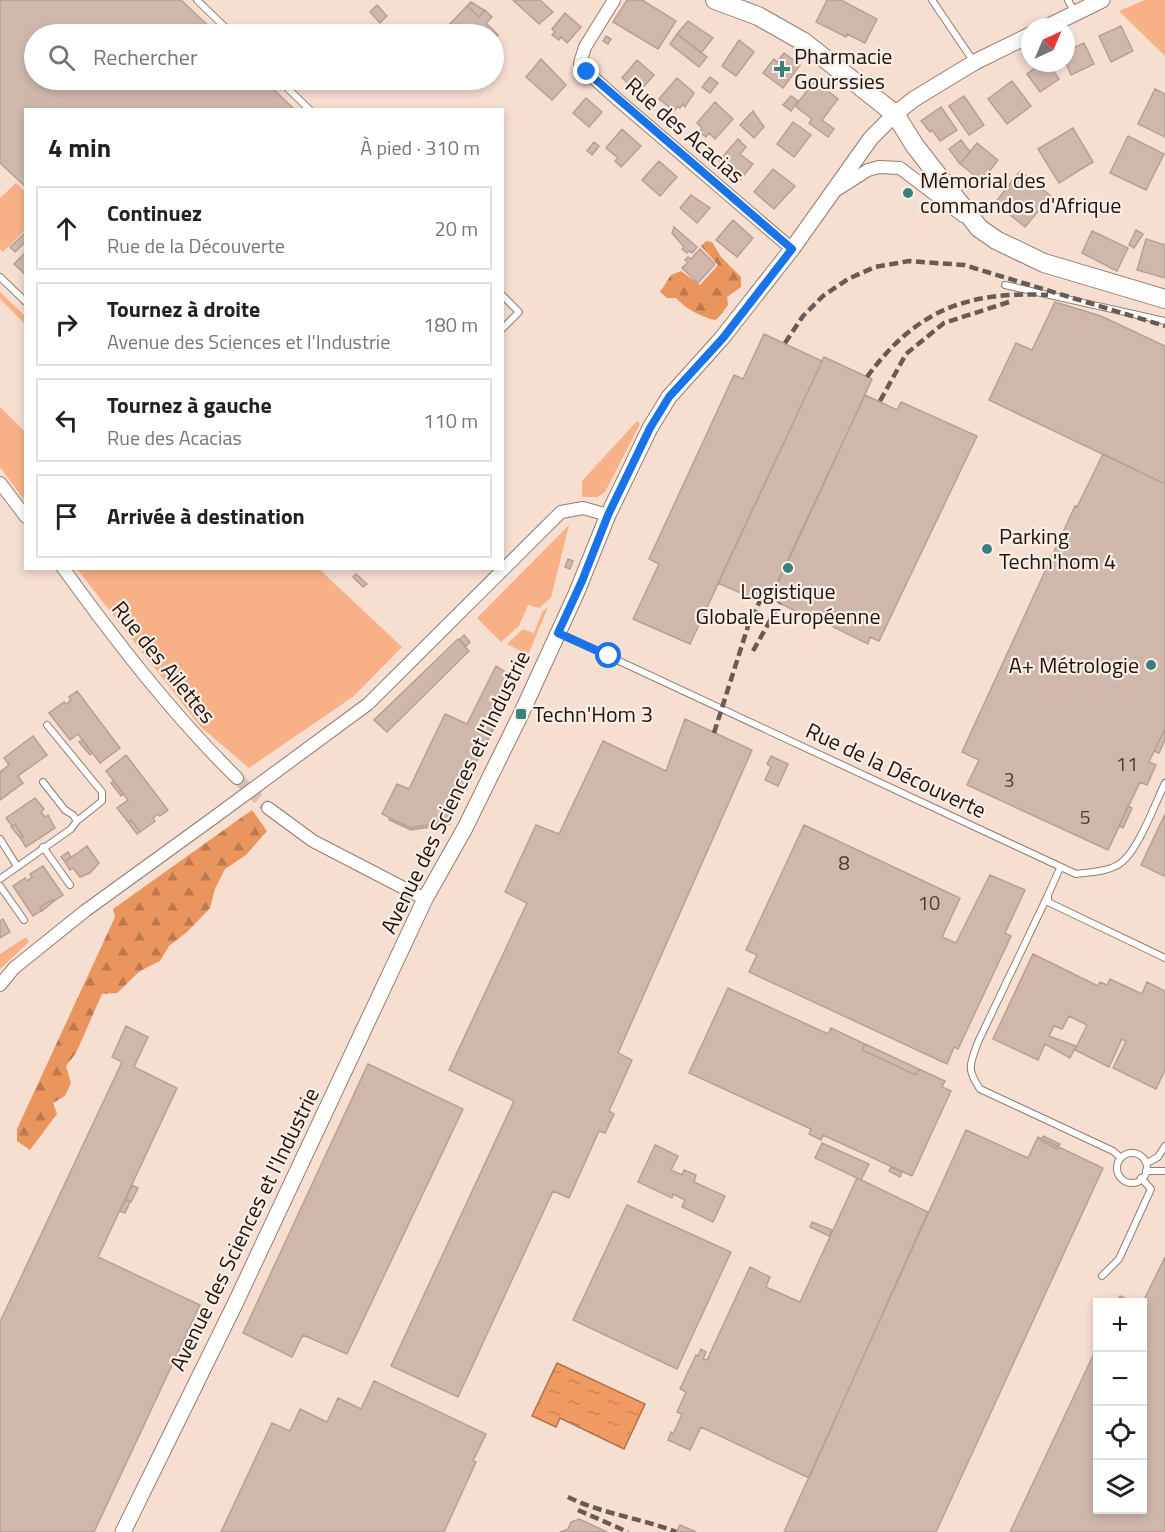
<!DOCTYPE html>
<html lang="fr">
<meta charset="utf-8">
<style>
:root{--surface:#fff;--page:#f6f6f6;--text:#222;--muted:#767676;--line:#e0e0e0}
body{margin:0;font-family:"Titillium Web",sans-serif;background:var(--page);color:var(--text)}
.controls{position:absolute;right:18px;bottom:18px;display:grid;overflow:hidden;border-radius:0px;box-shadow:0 3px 9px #0003}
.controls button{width:54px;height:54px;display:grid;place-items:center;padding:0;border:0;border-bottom:2px solid var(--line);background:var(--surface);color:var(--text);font:30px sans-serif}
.compass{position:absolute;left:1021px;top:18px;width:54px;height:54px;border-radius:50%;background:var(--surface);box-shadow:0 3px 9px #0003;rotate:44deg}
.stop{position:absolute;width:18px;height:18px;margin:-14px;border:4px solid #1a73e8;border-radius:50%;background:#fff}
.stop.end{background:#1a73e8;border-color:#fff;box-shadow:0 2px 6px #0008}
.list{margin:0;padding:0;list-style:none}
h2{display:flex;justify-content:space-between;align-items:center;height:78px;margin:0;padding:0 24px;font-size:26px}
h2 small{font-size:20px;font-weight:400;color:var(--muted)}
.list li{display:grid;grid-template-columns:39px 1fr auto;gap:18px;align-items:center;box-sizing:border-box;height:84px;margin:0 12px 12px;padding:0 12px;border:2px solid var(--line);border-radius:0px}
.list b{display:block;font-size:22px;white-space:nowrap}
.list p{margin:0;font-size:20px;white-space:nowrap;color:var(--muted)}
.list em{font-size:20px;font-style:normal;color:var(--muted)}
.icon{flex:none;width:33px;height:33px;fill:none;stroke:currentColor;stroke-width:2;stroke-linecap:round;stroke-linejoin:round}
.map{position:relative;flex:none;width:1165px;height:1532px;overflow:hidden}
.search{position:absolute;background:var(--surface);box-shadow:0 3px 9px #0003;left:24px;top:24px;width:480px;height:66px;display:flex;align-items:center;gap:15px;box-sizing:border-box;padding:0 21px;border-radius:33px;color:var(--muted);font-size:22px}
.panel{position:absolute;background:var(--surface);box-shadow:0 3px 9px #0003;left:24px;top:108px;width:480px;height:462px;border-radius:0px}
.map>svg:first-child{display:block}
.grass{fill:#f8b187}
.forest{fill:url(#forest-firs)}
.water{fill:url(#water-ripples);stroke:#b1724a;stroke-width:1.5}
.building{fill:#cfb8ab;stroke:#b6a094;stroke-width:1.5}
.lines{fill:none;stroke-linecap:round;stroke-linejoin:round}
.minor-tunnel{stroke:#d5c0b4;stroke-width:12;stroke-dasharray:12 6;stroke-linecap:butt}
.service-casing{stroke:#927d71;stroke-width:8}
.minor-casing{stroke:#927d71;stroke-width:14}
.tertiary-casing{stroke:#927d71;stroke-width:17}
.secondary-casing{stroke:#927d71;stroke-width:20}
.service{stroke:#fff;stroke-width:6}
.minor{stroke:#fff;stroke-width:12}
.tertiary{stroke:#fff;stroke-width:15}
.secondary{stroke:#fff;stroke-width:18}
.rail{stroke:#695b54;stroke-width:4.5;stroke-dasharray:9 4.5;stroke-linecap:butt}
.minor-bridge-casing{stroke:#927d71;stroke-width:14;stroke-linecap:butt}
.minor-bridge{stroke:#fff;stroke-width:12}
.route{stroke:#1a73e8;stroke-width:8}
.poi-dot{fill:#39817f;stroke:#fceee5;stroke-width:2}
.labels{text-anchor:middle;stroke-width:4.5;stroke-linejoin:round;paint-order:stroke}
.number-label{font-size:20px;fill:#4a3e38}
.poi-label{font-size:22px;fill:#1d1511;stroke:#fceee5;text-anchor:start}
.street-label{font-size:22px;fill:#1d1511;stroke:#fceee5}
</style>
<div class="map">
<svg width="1165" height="1532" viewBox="0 0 1165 1532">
<defs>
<pattern id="forest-firs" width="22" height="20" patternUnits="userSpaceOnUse" patternTransform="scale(1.5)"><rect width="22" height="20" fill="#eb955e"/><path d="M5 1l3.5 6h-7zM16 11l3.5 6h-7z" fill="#be784c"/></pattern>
<pattern id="water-ripples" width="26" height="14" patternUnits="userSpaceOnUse" patternTransform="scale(1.5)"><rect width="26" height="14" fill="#f19a63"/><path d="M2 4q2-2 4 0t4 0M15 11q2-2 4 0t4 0" fill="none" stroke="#ce8455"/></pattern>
</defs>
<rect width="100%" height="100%" fill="#f6ded1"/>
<!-- grass -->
<path class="grass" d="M1145,0H1165V56L1119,11Z
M16,183L25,192V230L3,252L0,249V198Z
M0,292L25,316V324L0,299Z
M0,407L25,432V501L0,467Z
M637,421L640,424L605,492L598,497H582V481Z
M569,525L551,598L539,608L528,605L519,626L501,642L477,618Z
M77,569H319L402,647L354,696L249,768L201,727Z
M548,607L528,655L507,644L523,629L534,633L542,612Z
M26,937L29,942L0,969V954Z"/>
<!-- forest -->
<path class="forest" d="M706,241L712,242L721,257L741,277V287L727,297L728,305L720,316L715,320C701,317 686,309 676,298H667L660,292L671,275L681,271L700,285L718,265L701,246Z
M252,810L267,831L246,855L225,869L215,889L210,908L187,932L169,946L160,961L140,971L117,993L102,994L76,1053L66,1066L71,1083L65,1096L53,1103L57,1114L30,1150L17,1141V1129L115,917L113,909Z"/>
<!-- water -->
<path class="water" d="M557,1363L645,1404L624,1449L560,1418L556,1427L532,1416Z"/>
<!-- building -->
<path class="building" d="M0,0H181L217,34H34V80H264L295,110H26V187L0,163Z
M513,0H540L553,12L539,24Z
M627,0H642L676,21L658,49L613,22Z
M827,0H841L877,19L865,43L847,34L846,37L816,22Z
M471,2L485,11L479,17L467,6Z
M377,5L387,16L380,23L370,12Z
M467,6L479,17L485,10L492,17L486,23L498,35L494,39V34H455L447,27Z
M565,13L581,27L567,43L561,37L559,40L552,35L555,32L552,29Z
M688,21L713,38L701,53L677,34Z
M1121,26L1133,51L1111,62L1099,36Z
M447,27L455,34H445L443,32Z
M677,34L707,57L699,67L670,44Z
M606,36L611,39L608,44L603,41Z
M739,40L754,52L736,76L722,66Z
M1084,43L1094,64L1071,75L1066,63V51Z
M784,53L800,65L783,88L763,73L774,59L777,62Z
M541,59L566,85L552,100L526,77Z
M637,60L654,75L639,92L622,78Z
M1042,63H1048L1059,79L1040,92L1027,74Z
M710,77L718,83L710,93L702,87Z
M677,78L694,93L685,107L683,104L680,108L678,106L674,111L659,99Z
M815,81L838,99L822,120L834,129L828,137L809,123L812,119L795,106Z
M1012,81L1031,106L1007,124L988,99Z
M1155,89L1165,94V137L1138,124Z
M791,96L798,101L791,111L783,105Z
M964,96L984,125L969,135L949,106Z
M586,98L602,112L589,127L573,113Z
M715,102L733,119L715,139L709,133L706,137L699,132L702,128L697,123Z
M941,107L957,130L940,141L932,130L930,132L921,121Z
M753,111L764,127L754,138L740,125Z
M793,122L811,135L794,157L777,144Z
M1073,128L1093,162L1059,183L1038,149Z
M622,129L641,146L621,167L615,161L618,158L606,148Z
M1128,136L1164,154L1146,190L1110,173Z
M738,139L746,147L740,154L753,164L740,180L719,161Z
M961,140L970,152L960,164L949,149Z
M594,142L599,146L592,155L587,151Z
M977,143L998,160L982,181L960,164Z
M659,161L677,177L660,196L642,180Z
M773,169L795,186L774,209L754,192Z
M1020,171L1051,196L1025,227L995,203Z
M691,195L710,208L697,223L680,208Z
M733,220L753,238L737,257L716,240Z
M674,227L697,247L692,253L689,251L687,253L682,249L684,247L672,233Z
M1136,230L1143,234L1134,248L1129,245Z
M1092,231L1128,248L1117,271L1082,253Z
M26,232V241L15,252L10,247Z
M1146,239L1165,245V278L1137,270Z
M700,249L715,264L698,283L682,268L688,262L685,260L688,257L691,259Z
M26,252V275L14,264Z
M1055,302L1101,316L1165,346V484L989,400L1016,343L1032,350Z
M764,334L822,361L690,644L633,619L659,564L649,559L734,375L743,379Z
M824,357L872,379L768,605L718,583Z
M865,395L897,410L901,402L977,436L879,641L870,637L868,644L805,613L803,615L770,598Z
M1103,454L1165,484V728L1149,762L1156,765L1147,785L1140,782L1108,850L967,785L979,760L962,752L1075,506L1077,507Z
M568,559L573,561L570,569L565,567Z
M356,574L367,584L363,587L353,577Z
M464,635L470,642L466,646L459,640Z
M458,639L469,651L387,732L374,720Z
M496,666L516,679L448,821L411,828L382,814L397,784L409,789L445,714L467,724Z
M520,672L521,673L482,752L515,679Z
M77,691L120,748L100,763L78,734L70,740L49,713L64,702L66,704L71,700L69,697Z
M685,719L752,750L618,1053L632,1060L609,1111L614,1114L605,1133L599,1131L569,1198L553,1191L458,1397L391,1366L514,1101L449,1070L527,903L505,892L536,825L559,834L603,741L666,771Z
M1165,729V740L1159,753L1154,751Z
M33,736L47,755L18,776L23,783L0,800V772L9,765L4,758Z
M82,740L92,753L90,755L79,742Z
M126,755L168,810L160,816L158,814L153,818L155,821L140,832L131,820L128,822L117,808L128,800L106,771Z
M771,756L788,764L778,786L765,780L771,767L767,764Z
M113,781L124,794L121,796L111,783Z
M35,798L44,809L41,812L45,817L48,815L55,828L26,847L21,839L23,837L15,824L12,826L6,818Z
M1128,806L1132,808L1123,828L1119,826Z
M1165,814V874L1164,876L1141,865Z
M390,818L411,828L448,821L450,824L411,830L389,820Z
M131,820L140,832L137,834L128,822Z
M15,824L23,837L21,839L11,827Z
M804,825L960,898L942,937L956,943L990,875L1025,890L1005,933L1011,936L958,1049L954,1047L947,1064L749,972L757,955L746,950Z
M87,846L99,863L90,873L80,877L73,868L70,870L65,862Z
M68,852L71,857L65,862L61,857Z
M43,866L63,895L54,901L53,899L40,907L42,910L33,916L13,886L25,878L27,881L32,877L30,874Z
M53,899L54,901L42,911L40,907Z
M3,919L10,932L0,938V921Z
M1033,954L1098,986L1100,982L1107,985L1110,979L1142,994L1147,982L1165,991V1070L1156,1089L1113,1068L1126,1041L1122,1039L1109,1067L1075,1050L1087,1025L1069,1016L1062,1029L1054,1026L1049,1036L1076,1046L1070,1058L1045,1044L1038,1060L993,1039Z
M728,988L828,1034L831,1028L865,1044L862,1050L916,1075L919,1069L945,1081L942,1087L951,1091L912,1176L823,1135L821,1140L809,1134L811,1129L689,1073Z
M126,1026L148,1037L134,1067L177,1088L98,1257L200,1305L94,1532H0V1322L122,1062L112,1057Z
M865,1044L919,1069L916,1075L862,1050Z
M368,1064L463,1109L347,1354L303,1335L292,1357L243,1333Z
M966,1130L1028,1158L1038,1137L1103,1168L936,1532H784Z
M1043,1136L1060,1144L1057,1149L1041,1141Z
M822,1143L869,1164L861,1180L815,1158Z
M655,1145L678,1156L671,1170L682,1175L684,1170L696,1175L694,1182L725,1196L713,1222L682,1207L685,1200L673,1194L672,1198L638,1182Z
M891,1167L902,1172L900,1177L889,1171Z
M857,1178L928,1212L809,1478L701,1427L690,1450L668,1440L671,1432L673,1434L682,1414L677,1412L686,1392L680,1389L696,1355L698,1356L701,1349L706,1352L703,1359L707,1360L750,1267L770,1277L766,1287L800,1302Z
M132,1185L138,1188L131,1202L126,1199Z
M125,1200L130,1202L125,1213L120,1211Z
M627,1205L731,1252L677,1369L573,1320Z
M812,1222L832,1230L829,1236L810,1227Z
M1165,1257V1532H1010L1098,1345V1510H1142V1304Z
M1120,1296L1133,1302H1117Z
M374,1381L486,1434L473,1461L476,1462L444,1532H221L272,1423L290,1431L300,1409L327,1422L338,1398L361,1409Z
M579,1519L607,1532H560L568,1529L571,1522Z
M680,1525L696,1532H676Z"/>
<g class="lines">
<!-- minor-tunnel -->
<path class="minor-tunnel" d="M237,778L268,808"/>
<!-- service casing -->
<g class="service-casing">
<path id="service" d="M197,0L232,34
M932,0L974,62
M1068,0L1075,13
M279,80L310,110
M0,277L26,302
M1005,285L1165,321
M502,295L519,312L502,329
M559,633L1076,874C1090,872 1110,872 1122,862C1139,848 1155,804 1165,783
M43,782L65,810L73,815L77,821
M0,839L17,866
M43,847L70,885
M1060,868L1048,895V902L1165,958
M0,879L71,829L77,821L102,801V792L47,725
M0,886L24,920
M1048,895L978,1042C970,1065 966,1068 980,1089L1113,1151L1121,1158
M1117 1168a15 15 0 1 1 30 0a15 15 0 1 1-30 0Z
M1147,1163L1158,1157L1165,1146
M1146,1171H1165
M1102,1276L1119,1259L1151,1189L1141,1178"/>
</g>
<!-- minor casing -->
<g class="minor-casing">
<path id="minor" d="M614,0L585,47L580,63L587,72L617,99L792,249
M838,189L868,170L879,167L900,168L963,216
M0,483L26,517
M63,568C116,641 172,714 237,778
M368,704L561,512L583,508L608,515
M268,808L313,841L425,899
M0,985L14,968L85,911L216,816"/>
</g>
<!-- tertiary casing -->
<g class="tertiary-casing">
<path id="tertiary" d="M1047,27L1102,0
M123,1532L235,1304L425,899L465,828L521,714L576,594L608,515L650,428L669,397L722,338L792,249L871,138L895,114L914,99L975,62L1030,35"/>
</g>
<!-- secondary casing -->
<g class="secondary-casing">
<path id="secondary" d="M715,0L758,16L804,42L895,114L915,146L979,228L996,240L1044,263L1165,299"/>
</g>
<!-- service -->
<use href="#service" class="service"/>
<!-- minor -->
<use href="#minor" class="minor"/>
<!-- tertiary -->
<use href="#tertiary" class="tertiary"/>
<!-- secondary -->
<use href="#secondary" class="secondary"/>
<!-- rail -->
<path class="rail" d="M785,343L803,316L823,296L848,279L875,267L909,261L964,265L1165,326
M867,377C916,310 967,291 1048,295
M880,401L906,354L944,323L1012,301
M753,651L780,603
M714,733L749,623L760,601
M568,1497C602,1514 641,1518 676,1532
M578,1510L628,1532"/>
<!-- minor-bridge casing -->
<g class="minor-bridge-casing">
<path id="minor-bridge" d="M216,816L368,704"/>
</g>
<!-- minor-bridge -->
<use href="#minor-bridge" class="minor-bridge"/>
</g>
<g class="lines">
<!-- route -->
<path class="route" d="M587,72L792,249L723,338L669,397L650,428L608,515L582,581L558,633L609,656"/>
</g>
<!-- markers -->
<g class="poi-dot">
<path d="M779 60h6v6h6v6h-6v6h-6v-6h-6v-6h6z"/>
<circle cx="908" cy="193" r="6"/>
<circle cx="987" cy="549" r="6"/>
<circle cx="788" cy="568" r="6"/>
<circle cx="1151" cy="665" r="6"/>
<rect x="515" y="708" width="12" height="12" rx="3"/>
</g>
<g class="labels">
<!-- number labels -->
<g class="number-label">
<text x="1127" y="771">11</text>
<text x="1009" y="787">3</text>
<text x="1085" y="824">5</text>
<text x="844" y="870">8</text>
<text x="929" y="910">10</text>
</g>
<!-- poi labels -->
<g class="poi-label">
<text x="794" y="64">Pharmacie<tspan x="794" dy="25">Gourssies</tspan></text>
<text x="920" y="188">Mémorial des<tspan x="920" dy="25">commandos d'Afrique</tspan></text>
<text x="999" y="544">Parking<tspan x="999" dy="25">Techn'hom 4</tspan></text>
<text x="788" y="599" text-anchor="middle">Logistique<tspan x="788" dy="25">Globale Européenne</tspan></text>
<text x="1139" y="673" text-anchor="end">A+ Métrologie</text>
<text x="533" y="722">Techn'Hom 3</text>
</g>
<!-- street labels -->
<g class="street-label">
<text transform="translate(685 130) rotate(41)" y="8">Rue des Acacias</text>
<text transform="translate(164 662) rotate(51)" y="8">Rue des Ailettes</text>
<text transform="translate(896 770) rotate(25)" y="8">Rue de la Découverte</text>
<text transform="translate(455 792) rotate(-64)" y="8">Avenue des Sciences et l'Industrie</text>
<text transform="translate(244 1229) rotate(-64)" y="8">Avenue des Sciences et l'Industrie</text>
</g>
</g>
</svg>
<div class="controls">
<button>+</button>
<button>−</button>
<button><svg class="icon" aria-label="locate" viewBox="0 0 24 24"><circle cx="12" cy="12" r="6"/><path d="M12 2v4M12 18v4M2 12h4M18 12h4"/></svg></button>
<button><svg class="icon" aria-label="layers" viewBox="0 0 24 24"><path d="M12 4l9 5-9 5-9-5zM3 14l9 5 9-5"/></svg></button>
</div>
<svg class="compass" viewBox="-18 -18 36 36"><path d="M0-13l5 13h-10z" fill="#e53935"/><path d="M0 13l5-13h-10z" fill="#767676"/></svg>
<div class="stop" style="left:609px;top:656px"></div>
<div class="stop end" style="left:587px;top:72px"></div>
<div class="search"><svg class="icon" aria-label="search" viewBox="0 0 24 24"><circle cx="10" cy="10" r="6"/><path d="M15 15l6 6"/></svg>Rechercher</div>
<section class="panel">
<h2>4 min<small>À pied · 310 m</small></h2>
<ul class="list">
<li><svg class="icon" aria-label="ahead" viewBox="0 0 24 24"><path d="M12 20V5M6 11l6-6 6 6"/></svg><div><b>Continuez</b><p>Rue de la Découverte</p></div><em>20 m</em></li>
<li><svg class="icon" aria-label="right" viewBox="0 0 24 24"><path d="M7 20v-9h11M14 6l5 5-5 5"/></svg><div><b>Tournez à droite</b><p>Avenue des Sciences et l'Industrie</p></div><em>180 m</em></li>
<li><svg class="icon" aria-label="left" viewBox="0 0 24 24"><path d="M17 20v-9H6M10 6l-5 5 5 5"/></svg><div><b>Tournez à gauche</b><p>Rue des Acacias</p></div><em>110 m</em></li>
<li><svg class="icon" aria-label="arrive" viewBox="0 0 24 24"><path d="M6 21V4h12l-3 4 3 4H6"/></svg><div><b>Arrivée à destination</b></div></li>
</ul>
</section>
</div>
